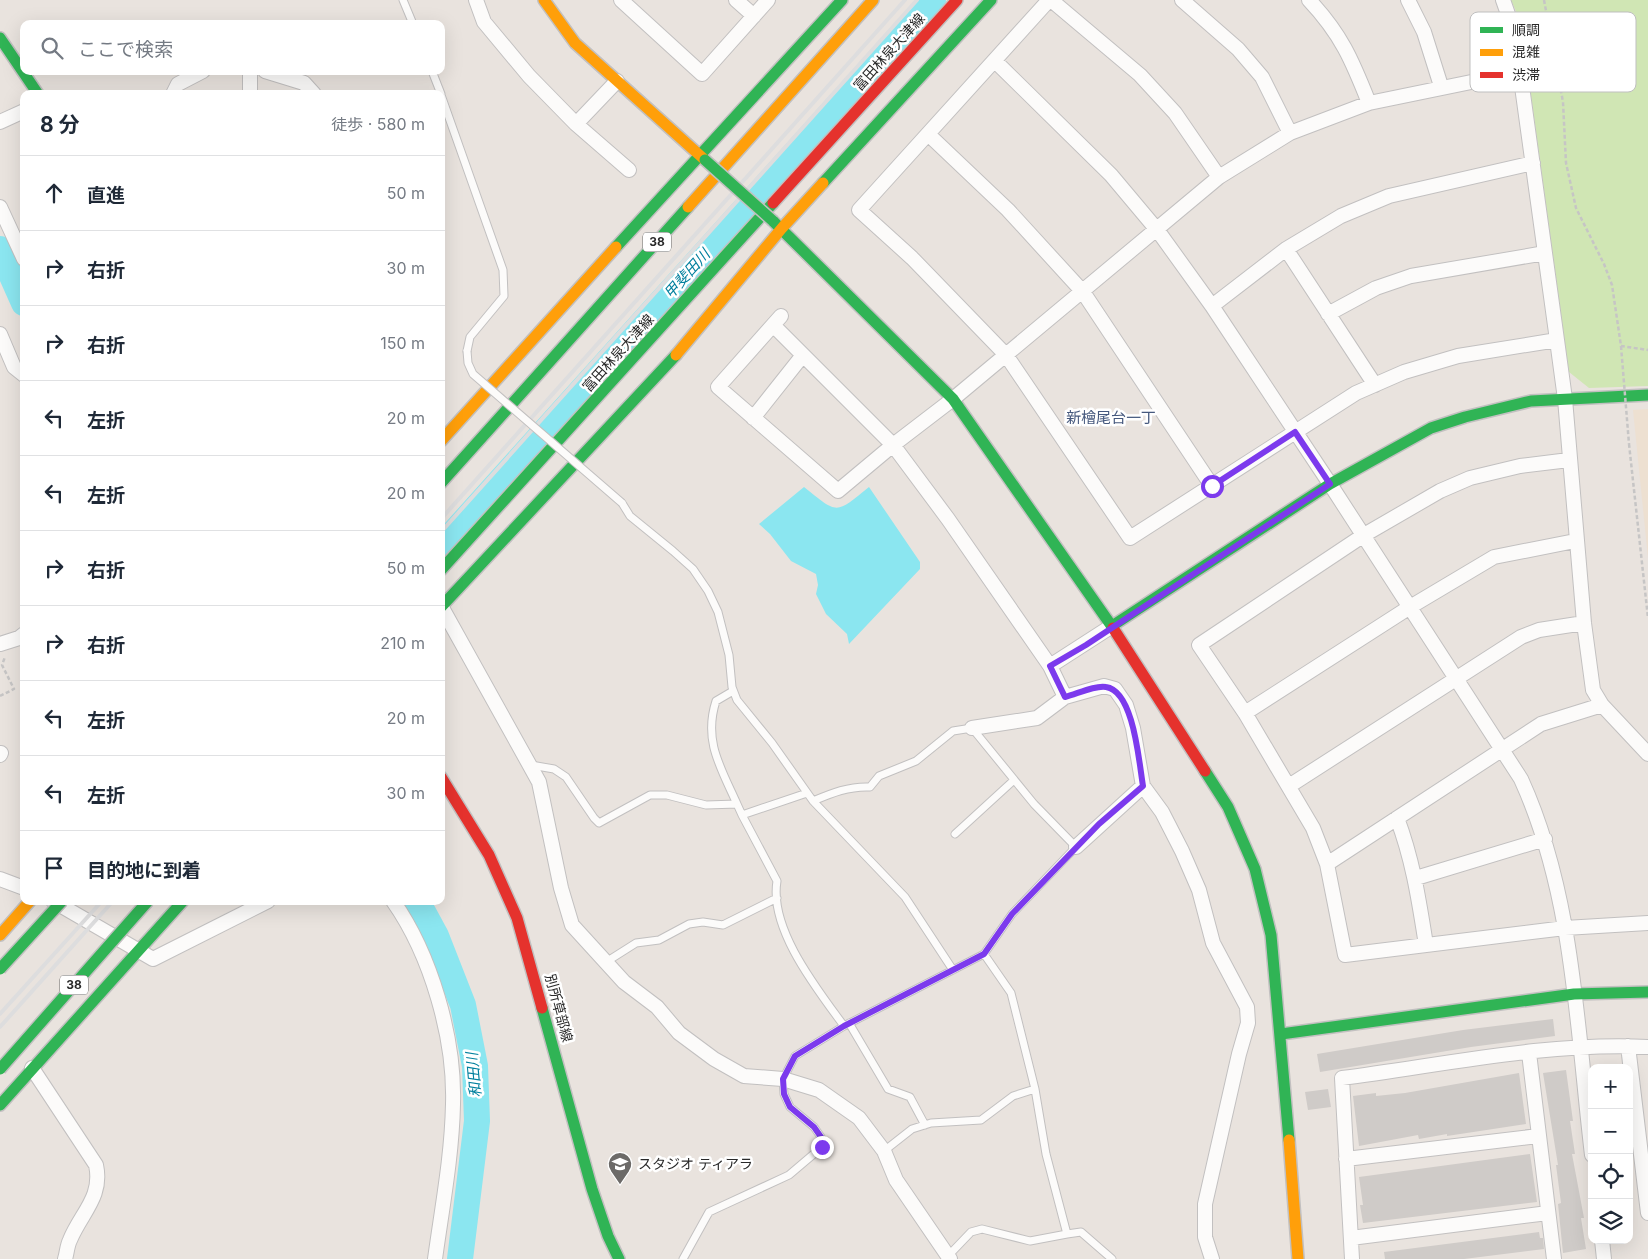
<!DOCTYPE html>
<html lang="ja">
<meta charset="utf-8">
<style>
:root{--surface:#fff;--page:#f2f2f3;--text:#1f2937;--muted:#747a83;--line:#e0e1e3}
body{margin:0;font-family:Inter,"Noto Sans JP",sans-serif;background:var(--page);color:var(--text)}
.controls{position:absolute;right:15px;bottom:15px;display:grid;overflow:hidden;border-radius:10px;box-shadow:0 5px 20px #0002}
.controls button{width:45px;height:45px;display:grid;place-items:center;padding:0;border:0;border-bottom:1px solid var(--line);background:var(--surface);color:var(--text);font:25px sans-serif}
.stop{position:absolute;width:15px;height:15px;margin:-11px;border:4px solid #7c3aed;border-radius:50%;background:#fff}
.stop.end{background:#7c3aed;border-color:#fff;box-shadow:0 1px 5px #0008}
.list{margin:0;padding:0;list-style:none}
h2{display:flex;justify-content:space-between;align-items:center;height:65px;margin:0;padding:0 20px;font-size:21px}
h2 small{font-size:16px;font-weight:400;color:var(--muted)}
.list li{display:grid;grid-template-columns:32px 1fr auto;gap:15px;align-items:center;box-sizing:border-box;height:75px;padding:0 20px;border-top:1px solid var(--line)}
.list b{display:block;font-size:19px;white-space:nowrap}
.list em{font-size:16px;font-style:normal;color:var(--muted)}
.icon{flex:none;width:28px;height:28px;fill:none;stroke:currentColor;stroke-width:2;stroke-linecap:round;stroke-linejoin:round}
.map{position:relative;flex:none;width:1648px;height:1259px;overflow:hidden}
.search{position:absolute;background:var(--surface);box-shadow:0 5px 20px #0002;left:20px;top:20px;width:425px;height:55px;display:flex;align-items:center;gap:12px;box-sizing:border-box;padding:0 18px;border-radius:10px;color:var(--muted);font-size:19px}
.panel{position:absolute;background:var(--surface);box-shadow:0 5px 20px #0002;left:20px;top:90px;width:425px;height:815px;border-radius:10px}
.map>svg:first-child{display:block}
.education{fill:#ede0d1}
.green{fill:#d0e6b4}
.water{fill:#8be6f0}
.lines{fill:none;stroke-linecap:round;stroke-linejoin:round}
.river{stroke:#8be6f0;stroke-width:26}
.building{fill:#cfcbc8}
.lane-casing{stroke:#c2c0c0;stroke-width:9}
.street-casing{stroke:#c2c0c0;stroke-width:16}
.fast-casing{stroke:#c2c0c0;stroke-width:14}
.slow-casing{stroke:#c2c0c0;stroke-width:14}
.jam-casing{stroke:#c2c0c0;stroke-width:14}
.path{stroke:#c6c5c5;stroke-width:2.5;stroke-dasharray:4 2.5;stroke-linecap:butt}
.lane{stroke:#fcfbfa;stroke-width:7}
.street{stroke:#fcfbfa;stroke-width:14}
.fast{stroke:#30b455;stroke-width:11}
.slow{stroke:#ff9f0a;stroke-width:11}
.jam{stroke:#e5322d;stroke-width:11}
.rail{stroke:#ddddde;stroke-width:4}
.lane-bridge-casing{stroke:#c2c0c0;stroke-width:9;stroke-linecap:butt}
.fast-bridge-casing{stroke:#c2c0c0;stroke-width:14;stroke-linecap:butt}
.path-bridge{stroke:#c6c5c5;stroke-width:2.5;stroke-dasharray:4 2.5;stroke-linecap:butt}
.lane-bridge{stroke:#fcfbfa;stroke-width:7}
.fast-bridge{stroke:#30b455;stroke-width:11}
.route{stroke:#7c3aed;stroke-width:6}
.labels{text-anchor:middle;stroke-width:5;stroke-linejoin:round;paint-order:stroke}
.shield{fill:#fff;stroke:#696969;stroke-width:1}
.shield-label{font-size:12px;font-weight:bold;fill:#292929}
.street-label{font-size:14px;fill:#292929;stroke:#fff}
.poi-label{font-size:14px;fill:#292929;stroke:#fff;text-anchor:start}
.water-label{font-size:15px;font-style:italic;fill:#03809e;stroke:#fff}
.neighbourhood-label{font-size:15px;fill:#46597e;stroke:#fff}
.key{fill:#fff;stroke:#bfbfbf;stroke-width:1}
.key-label{font-size:14px;fill:#292929}
</style>
<div class="map">
<svg width="1648" height="1259" viewBox="0 0 1648 1259">
<rect width="100%" height="100%" fill="#e9e3de"/>
<!-- education -->
<path class="education" d="M1648,409V558L1633,410Z"/>
<!-- green -->
<path class="green" d="M1511,0H1648V386L1589,388L1569,372L1528,73L1518,16Z"/>
<!-- water -->
<path class="water" d="M804,487C838,514 835,515 869,487L920,562V569L849,644L847,634L826,614L816,594L818,585L816,574L791,561L770,534L759,524Z"/>
<g class="lines">
<!-- river -->
<path class="river" d="M0,249L24,303
M441,547L933,0
M417,901L436,936L463,1005L475,1066L477,1121L460,1259"/>
</g>
<!-- building -->
<path class="building" d="M1553,1019L1555,1036L1471,1047L1320,1072L1317,1054L1463,1030Z
M1566,1070L1573,1121H1570L1575,1154H1572L1584,1218H1581L1586,1249L1563,1253L1558,1204L1561,1203L1556,1165H1558L1543,1073Z
M1519,1073L1526,1124L1447,1136V1134L1419,1139L1418,1135L1359,1146L1353,1096L1376,1093V1096L1405,1093Z
M1328,1089L1331,1107L1308,1110L1305,1092Z
M1530,1154L1537,1202L1363,1223L1360,1205H1363L1359,1177Z
M1539,1232L1540,1238H1543L1544,1249L1464,1259H1385L1384,1252Z"/>
<g class="lines">
<!-- lane casing -->
<g class="lane-casing">
<path id="lane" d="M403,0L413,24
M432,71L441,94
M441,95L503,270L504,296L470,337L467,351
M622,503L630,516L673,551L693,569L708,591L718,612L729,655L732,687L737,700L772,743L813,801L905,897L953,970
M733,691L716,701C703,741 721,768 737,804
M531,765L554,769L566,777L594,818L599,823L650,795H667L706,805L737,804L742,815L807,793
M742,815L777,881C769,929 817,989 844,1026
M955,834L1014,780
M984,954L1011,993L1035,1089L1046,1154L1067,1234L1081,1232L1112,1259
M606,962L636,943L659,940L689,924L703,922L723,925L777,898
M849,1023L888,1089L910,1097L925,1125
M884,1151L912,1129L931,1123L981,1120L1013,1096L1035,1089
M948,1256L971,1232L982,1229L1030,1241L1067,1234
M683,1259L709,1212L789,1175L822,1147L821,1137L814,1127L790,1107L784,1094L783,1079L795,1056L844,1026L984,954L1012,914L1076,847L1034,804L972,728L953,731L916,761L879,776L870,787C849,786 832,793 813,801"/>
</g>
<!-- street casing -->
<g class="street-casing">
<path id="street" d="M476,0L484,22L529,76L576,124L629,170
M621,0L702,74L768,0
M736,0L754,16
M1049,0L859,210L912,258L1006,355L1130,538L1356,393L1404,372L1458,356L1557,340
M1051,0L1140,75L1175,113L1219,177
M1182,0L1238,49L1262,77L1290,133
M1309,0C1341,34 1352,60 1369,103
M1408,0L1424,32L1441,86
M1503,0L1509,17L1520,72L1557,340L1565,399L1584,623L1593,690L1602,705L1648,754
M995,61L1111,175L1158,231L1212,306L1330,484L1521,779C1574,895 1577,1030 1592,1155
M265,71L304,83L314,94
M173,94L178,84L203,71
M250,94V71
M0,122L24,111
M576,124L617,81
M929,135L1008,210L1083,292L1212,486
M0,207L24,259
M1286,249L1375,385
M1212,306L1286,249L1341,216L1389,196L1533,163
M1328,314L1376,288L1411,276L1545,253
M773,325L893,445L838,491L718,387L773,325L781,316
M0,334L14,367L24,375
M753,418L803,355
M1569,460L1520,466L1470,478L1440,491L1364,535L1199,645L1245,713L1313,828L1327,864L1345,955L1565,928L1648,923
M441,606L539,782L561,888L572,925L624,982L657,1007L679,1033L714,1059L744,1076L783,1079L819,1090L859,1118L884,1151L896,1180L950,1259
M0,644L19,638L24,634
M1050,666L1112,626
M1245,713L1410,607L1494,557L1575,541
M972,728L1037,718L1065,697
M0,755L1,753
M1289,786L1521,637L1539,630L1584,623
M1397,818C1413,860 1419,901 1426,945
M1076,847L1143,786
M1327,864L1541,724L1602,705
M1416,878L1545,839
M0,879L24,888
M53,901L153,959L268,901
M393,901C431,955 455,1038 453,1104C452,1156 442,1208 435,1259
M1628,1046L1648,1213
M1529,1053L1554,1259
M32,1068L96,1165C103,1197 81,1213 70,1240C67,1246 67,1253 65,1259
M1346,1159L1538,1136
M1351,1238L1548,1213
M1602,1240L1604,1259
M1212,1259L1205,1237V1204L1239,1054L1248,1023L1247,1007L1213,943L1199,890L1182,851L1162,812L1143,786L1133,728L1126,705L1115,689L1104,686L1065,697L1050,666L948,519L893,445L953,399L1219,177L1290,133L1369,103L1520,72
M1352,1259L1342,1078C1443,1065 1546,1042 1648,1047"/>
</g>
<!-- fast casing -->
<g class="fast-casing">
<path id="fast" d="M0,38L38,94
M823,183L991,0
M773,221L953,399L1113,628
M616,247L842,0
M441,483L688,207
M441,570L773,203
M441,607L676,355
M1112,626L1330,484L1431,428L1465,417L1531,401L1648,395
M1205,771L1228,807L1255,869L1271,935L1289,1140
M542,1008L592,1189L608,1236L619,1259
M1281,1034L1574,994L1648,992
M0,1105L183,901"/>
</g>
<!-- slow casing -->
<g class="slow-casing">
<path id="slow" d="M544,0L575,43L705,160
M688,207L873,0
M676,355L782,228L823,183
M441,441L616,247
M0,935L30,901
M1289,1140L1298,1259"/>
</g>
<!-- jam casing -->
<g class="jam-casing">
<path id="jam" d="M773,203L957,0
M1113,628L1205,771
M441,777L489,855L517,918L542,1008"/>
</g>
<!-- path -->
<path class="path" d="M1544,0L1563,102L1566,163L1576,208L1604,264L1612,285L1621,346L1648,350
M1629,444L1648,618
M0,696L14,689L2,665L5,657"/>
<!-- lane -->
<use href="#lane" class="lane"/>
<!-- street -->
<use href="#street" class="street"/>
<!-- fast -->
<use href="#fast" class="fast"/>
<!-- slow -->
<use href="#slow" class="slow"/>
<!-- jam -->
<use href="#jam" class="jam"/>
<!-- rail -->
<path class="rail" d="M441,519L905,0
M441,532L917,0
M0,1014L102,901
M0,1027L113,901"/>
<!-- lane-bridge casing -->
<g class="lane-bridge-casing">
<path id="lane-bridge" d="M467,351L468,363L473,374L622,503"/>
</g>
<!-- fast-bridge casing -->
<g class="fast-bridge-casing">
<path id="fast-bridge" d="M705,160L773,221
M0,969L62,901
M0,1069L148,901"/>
</g>
<!-- path-bridge -->
<path class="path-bridge" d="M1621,346L1629,444"/>
<!-- lane-bridge -->
<use href="#lane-bridge" class="lane-bridge"/>
<!-- fast-bridge -->
<use href="#fast-bridge" class="fast-bridge"/>
</g>
<g class="lines">
<!-- route -->
<path class="route" d="M822,1147L821,1137L814,1127L790,1107L784,1094L783,1079L795,1056L844,1026L984,954L1012,914L1099,824L1143,786C1139,763 1134,691 1106,687C1095,685 1077,694 1065,697L1050,666L1086,645L1330,484L1295,432L1212,486"/>
</g>
<!-- icons -->
<defs>
<g id="school-pin" transform="scale(1.25)"><path d="M0 17L-7.5 6A9.5 9.5 0 1 1 7.5 6Z" fill="#6c6a68" stroke="#fff"/><path d="M0-5L7-2L0 1L-7-2ZM-4 1L0 2.5L4 1V4Q0 6-4 4Z" fill="#fff"/></g>
</defs>
<g fill-rule="evenodd">
<use href="#school-pin" x="620" y="1164"/>
</g>
<g class="labels">
<!-- shield labels -->
<g class="shield">
<rect x="643" y="232.5" width="28" height="19" rx="4"/>
<rect x="60" y="975.5" width="28" height="19" rx="4"/>
</g>
<g class="shield-label">
<text x="657" y="246">38</text>
<text x="74" y="989">38</text>
</g>
<!-- street labels -->
<g class="street-label">
<text transform="translate(889 52) rotate(-48)" y="5">富田林泉大津線</text>
<text transform="translate(618 353) rotate(-48)" y="5">富田林泉大津線</text>
<text transform="translate(559 1008) rotate(75)" y="5">別所草部線</text>
</g>
<!-- poi labels -->
<g class="poi-label">
<text x="638" y="1169">スタジオ ティアラ</text>
</g>
<!-- water labels -->
<g class="water-label">
<text transform="translate(687 274) rotate(-48)" y="5">甲斐田川</text>
<text transform="translate(474 1075) rotate(-95)" y="5">和田川</text>
</g>
<!-- neighbourhood labels -->
<g class="neighbourhood-label">
<text x="1111" y="423">新檜尾台一丁</text>
</g>
</g>
<!-- legend -->
<rect x="1470" y="12" width="166" height="80" rx="8" class="key"/>
<rect x="1480" y="27" width="23" height="6" fill="#30b455"/>
<rect x="1480" y="49" width="23" height="7" fill="#ff9f0a"/>
<rect x="1480" y="72" width="23" height="6" fill="#e5322d"/>
<g class="key-label">
<text x="1512" y="35">順調</text>
<text x="1512" y="57">混雑</text>
<text x="1512" y="80">渋滞</text>
</g>
</svg>
<div class="controls">
<button>+</button>
<button>−</button>
<button><svg class="icon" aria-label="locate" viewBox="0 0 24 24"><circle cx="12" cy="12" r="6"/><path d="M12 2v4M12 18v4M2 12h4M18 12h4"/></svg></button>
<button><svg class="icon" aria-label="layers" viewBox="0 0 24 24"><path d="M12 4l9 5-9 5-9-5zM3 14l9 5 9-5"/></svg></button>
</div>
<div class="stop" style="left:1212px;top:486px"></div>
<div class="stop end" style="left:822px;top:1147px"></div>
<div class="search"><svg class="icon" aria-label="search" viewBox="0 0 24 24"><circle cx="10" cy="10" r="6"/><path d="M15 15l6 6"/></svg>ここで検索</div>
<section class="panel">
<h2>8 分<small>徒歩 · 580 m</small></h2>
<ul class="list">
<li><svg class="icon" aria-label="ahead" viewBox="0 0 24 24"><path d="M12 20V5M6 11l6-6 6 6"/></svg><div><b>直進</b></div><em>50 m</em></li>
<li><svg class="icon" aria-label="right" viewBox="0 0 24 24"><path d="M7 20v-9h11M14 6l5 5-5 5"/></svg><div><b>右折</b></div><em>30 m</em></li>
<li><svg class="icon" aria-label="right" viewBox="0 0 24 24"><path d="M7 20v-9h11M14 6l5 5-5 5"/></svg><div><b>右折</b></div><em>150 m</em></li>
<li><svg class="icon" aria-label="left" viewBox="0 0 24 24"><path d="M17 20v-9H6M10 6l-5 5 5 5"/></svg><div><b>左折</b></div><em>20 m</em></li>
<li><svg class="icon" aria-label="left" viewBox="0 0 24 24"><path d="M17 20v-9H6M10 6l-5 5 5 5"/></svg><div><b>左折</b></div><em>20 m</em></li>
<li><svg class="icon" aria-label="right" viewBox="0 0 24 24"><path d="M7 20v-9h11M14 6l5 5-5 5"/></svg><div><b>右折</b></div><em>50 m</em></li>
<li><svg class="icon" aria-label="right" viewBox="0 0 24 24"><path d="M7 20v-9h11M14 6l5 5-5 5"/></svg><div><b>右折</b></div><em>210 m</em></li>
<li><svg class="icon" aria-label="left" viewBox="0 0 24 24"><path d="M17 20v-9H6M10 6l-5 5 5 5"/></svg><div><b>左折</b></div><em>20 m</em></li>
<li><svg class="icon" aria-label="left" viewBox="0 0 24 24"><path d="M17 20v-9H6M10 6l-5 5 5 5"/></svg><div><b>左折</b></div><em>30 m</em></li>
<li><svg class="icon" aria-label="arrive" viewBox="0 0 24 24"><path d="M6 21V4h12l-3 4 3 4H6"/></svg><div><b>目的地に到着</b></div></li>
</ul>
</section>
</div>
